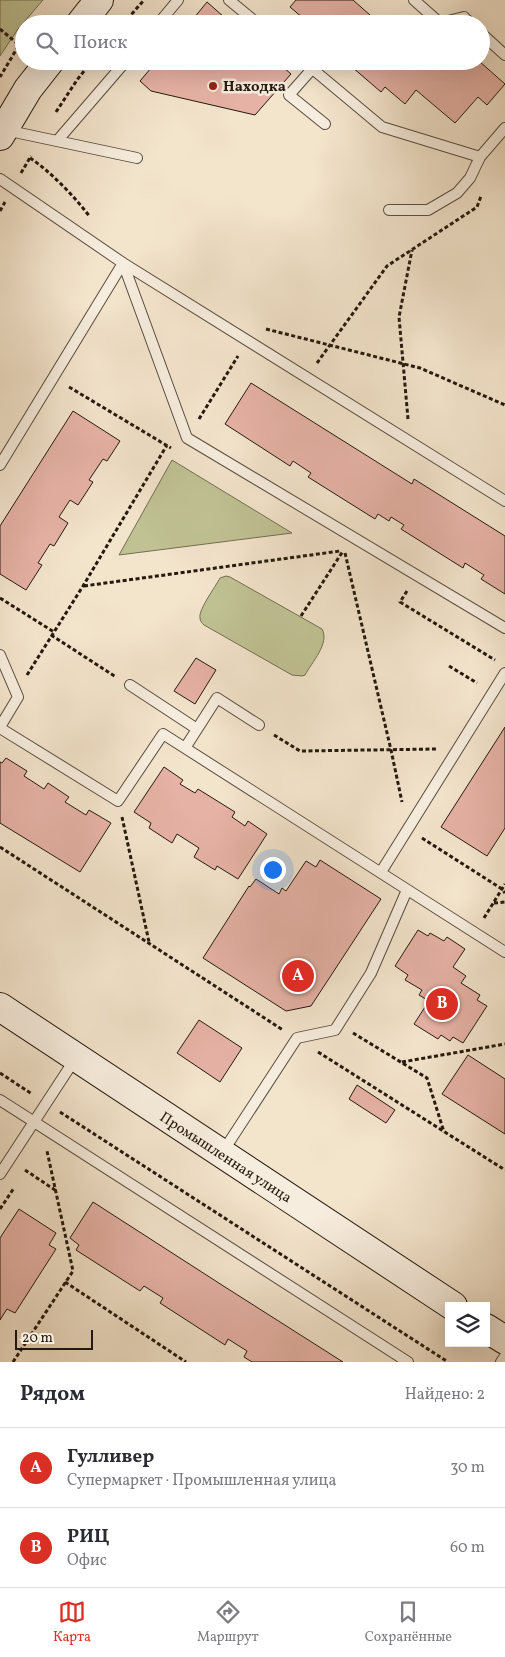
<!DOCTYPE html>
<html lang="ru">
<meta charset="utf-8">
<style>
:root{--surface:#fff;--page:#f7f7f7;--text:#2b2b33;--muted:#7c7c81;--line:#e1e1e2;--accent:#d93025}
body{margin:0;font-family:Vollkorn,serif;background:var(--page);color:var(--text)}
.controls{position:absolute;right:15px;bottom:15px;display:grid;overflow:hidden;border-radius:0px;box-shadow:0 5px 20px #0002}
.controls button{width:45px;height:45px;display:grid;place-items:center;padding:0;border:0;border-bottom:1px solid var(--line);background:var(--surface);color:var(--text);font:25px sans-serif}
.scale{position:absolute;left:15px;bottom:12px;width:78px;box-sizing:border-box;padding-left:5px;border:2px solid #25190e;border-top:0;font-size:14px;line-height:18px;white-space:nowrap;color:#25190e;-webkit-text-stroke:4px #f7edde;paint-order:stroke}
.you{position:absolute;left:272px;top:869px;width:18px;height:18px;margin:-12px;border:4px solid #fff;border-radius:50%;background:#1a73e8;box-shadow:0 0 0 8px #1a73e833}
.badge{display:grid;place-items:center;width:32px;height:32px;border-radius:50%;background:var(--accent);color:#fff;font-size:16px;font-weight:700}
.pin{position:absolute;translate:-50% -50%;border:2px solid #fff;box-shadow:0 1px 5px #0006}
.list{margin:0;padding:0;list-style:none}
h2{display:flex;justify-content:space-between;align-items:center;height:65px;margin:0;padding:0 20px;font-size:21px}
h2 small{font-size:16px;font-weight:400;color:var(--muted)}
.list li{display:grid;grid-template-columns:32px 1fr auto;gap:15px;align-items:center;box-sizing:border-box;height:80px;padding:0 20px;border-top:1px solid var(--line)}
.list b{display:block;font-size:19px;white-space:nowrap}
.list p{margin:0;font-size:16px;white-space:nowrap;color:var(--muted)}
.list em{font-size:16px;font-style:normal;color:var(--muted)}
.icon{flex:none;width:28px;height:28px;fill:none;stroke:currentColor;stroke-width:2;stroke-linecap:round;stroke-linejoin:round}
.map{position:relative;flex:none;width:505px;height:1362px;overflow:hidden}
.search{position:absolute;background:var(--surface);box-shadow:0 5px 20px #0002;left:15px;right:15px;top:15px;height:55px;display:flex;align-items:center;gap:12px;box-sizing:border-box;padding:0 18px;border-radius:28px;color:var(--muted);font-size:19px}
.sheet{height:225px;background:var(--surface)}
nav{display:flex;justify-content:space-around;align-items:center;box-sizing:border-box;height:70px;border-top:1px solid var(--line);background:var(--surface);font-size:14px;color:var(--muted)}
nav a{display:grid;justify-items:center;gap:2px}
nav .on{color:var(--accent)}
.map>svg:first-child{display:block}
.green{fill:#c0c294;stroke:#726e51}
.building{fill:#e6b2a6;stroke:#25190e}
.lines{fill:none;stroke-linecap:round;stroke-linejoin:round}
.lane-casing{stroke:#584c3e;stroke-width:12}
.secondary-casing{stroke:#25190e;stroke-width:30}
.path{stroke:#25190e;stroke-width:3;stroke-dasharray:4 2.5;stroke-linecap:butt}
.lane{stroke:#f7edde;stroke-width:10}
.secondary{stroke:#f7edde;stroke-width:28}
.poi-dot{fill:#8f2418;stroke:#f7edde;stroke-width:2}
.labels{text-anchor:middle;stroke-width:5;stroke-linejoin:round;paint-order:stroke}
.poi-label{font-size:15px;font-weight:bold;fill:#25190e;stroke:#f7edde;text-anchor:start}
.street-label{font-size:15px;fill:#25190e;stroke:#f7edde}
</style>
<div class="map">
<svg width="505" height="1362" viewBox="0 0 505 1362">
<rect width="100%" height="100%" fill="#f3e4cc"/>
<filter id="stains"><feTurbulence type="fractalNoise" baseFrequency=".004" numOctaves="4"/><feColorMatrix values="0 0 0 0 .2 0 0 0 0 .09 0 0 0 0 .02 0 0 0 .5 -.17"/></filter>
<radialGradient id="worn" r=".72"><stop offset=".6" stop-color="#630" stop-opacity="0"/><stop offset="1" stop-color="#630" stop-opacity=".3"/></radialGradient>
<!-- green -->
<path class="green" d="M0,0H43L18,29L0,56Z
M172,460L292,533L119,555Z
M226,576L230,577L322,629C330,643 312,662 305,675L302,676L292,675L204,625C202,623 200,621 200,618C198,610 216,586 220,578Z"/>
<!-- building -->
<path class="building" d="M296,0H353L379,23L378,24H310L290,7Z
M207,2L232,24H189Z
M157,61H276L291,74L255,115L151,91L140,81Z
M345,61H424L433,69L439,61H443L448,66L451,61H458L461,64L463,61H479L505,84L487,105L478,97L455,123L416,90L405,104L385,87L381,92Z
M251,383L412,484L414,479L505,536V594L481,579L484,575L465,563L463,568L401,529L404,525L391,517L389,521L378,514L375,519L308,477L311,473L293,461L290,466L225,424Z
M73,411L120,441L107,461L103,459L89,480L93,482L78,505L70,500L59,517L68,523L54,546L50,544L38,563L42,565L26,590L0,574V526Z
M196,658L216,670L195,704L174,691Z
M505,727V828L487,856L441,827Z
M6,758L27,771L24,776L44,789L48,783L69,797L65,802L86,815L89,810L111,823L80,872L0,823V762L2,763Z
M164,767L183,780L180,784L195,793L198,789L235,812L232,817L245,826L248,821L267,834L238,879L217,866L215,870L194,857L199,848L177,834L172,843L149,828L151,823L134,812Z
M320,860L381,899L311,1006L286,1011L203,958L249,886L250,887L256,879L279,894L282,888L286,891L306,861L316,867Z
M418,930L428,936L430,933L444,941L447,937L465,949L453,967L466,976L461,983L480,995L477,1000L487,1006L463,1043L453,1037L450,1041L441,1035L438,1039L414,1024L429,1001L419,995L422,990L405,980L408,975L395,966Z
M199,1020L242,1048L220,1082L177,1053Z
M468,1055L505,1079V1134L442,1094Z
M357,1085L395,1110L386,1123L349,1099Z
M93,1202L225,1287L343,1362H252L244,1357L247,1351L228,1339L225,1345L160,1303L163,1298L144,1286L140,1291L76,1250L79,1245L70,1238Z
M19,1209L56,1233L49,1245L56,1249L15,1313L7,1309L0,1320V1238Z"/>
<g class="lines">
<!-- lane casing -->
<g class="lane-casing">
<path id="lane" d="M229,0L258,24
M414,0L440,23L464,17L471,24
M158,24L178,0
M481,33L505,55
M303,61L382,127L480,157L470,178L457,193L428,210H389
M312,69L289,95L325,124
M5,130L137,158
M57,141L126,61
M480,157L505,128
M0,179L123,263L505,501
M123,263L187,438L505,628
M0,465L123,263
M0,655L18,697L0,727
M130,685L197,729
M0,728L118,801L163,734L505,952
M185,748L217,698L259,725
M381,872L505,673
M0,1100L408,1362
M222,1153L297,1038L335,1030L371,973L407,890
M0,1174L75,1059
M501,1362L505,1356"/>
</g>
<!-- secondary casing -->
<g class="secondary-casing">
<path id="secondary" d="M80,24L99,0
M0,136L28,89L50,61
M0,1007L453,1306
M486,1328L505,1340"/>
</g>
<!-- path -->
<path class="path" d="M123,24L144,0
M0,29L19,45L0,77
M56,112L77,80L92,61
M30,158C50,171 75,197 90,217
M21,173L31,156
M0,211L5,202
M266,329L420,368L505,405
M317,363L387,266L477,207L481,196
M69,387L171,448
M199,419L238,356
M408,419L399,317L412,250
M345,553L391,750L402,802
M84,586L340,551
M407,591L400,602L495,660
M0,598L54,632
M301,616L343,551
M51,635L116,677
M449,666L477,683
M27,675L83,586L167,445
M274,735L300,751L438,749
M122,817L149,942
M422,838L502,889L505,893
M0,847L283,1030
M494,903L505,902
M484,918L505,884
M353,1033L427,1078L444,1132
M318,1052L505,1170
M402,1062L505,1044
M0,1073L32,1094
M60,1112L448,1362
M25,1170L55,1190
M0,1209L14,1188
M65,1282L186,1362
M13,1362L73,1271L47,1151"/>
<!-- lane -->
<use href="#lane" class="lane"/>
<!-- secondary -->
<use href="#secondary" class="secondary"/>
</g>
<!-- markers -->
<circle class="poi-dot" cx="213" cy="86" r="5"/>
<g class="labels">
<!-- poi labels -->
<g class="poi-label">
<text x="223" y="91">Находка</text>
</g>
<!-- street labels -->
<g class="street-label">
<text transform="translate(226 1157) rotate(33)" y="5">Промышленная улица</text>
</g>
</g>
<rect width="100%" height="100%" filter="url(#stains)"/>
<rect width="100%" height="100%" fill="url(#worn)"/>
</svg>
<div class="controls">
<button><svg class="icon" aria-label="layers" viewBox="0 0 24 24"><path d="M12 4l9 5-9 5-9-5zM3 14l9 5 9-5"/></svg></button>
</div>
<div class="scale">20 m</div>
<div class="you"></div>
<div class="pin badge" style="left:298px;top:976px">A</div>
<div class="pin badge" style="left:442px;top:1004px">B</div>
<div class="search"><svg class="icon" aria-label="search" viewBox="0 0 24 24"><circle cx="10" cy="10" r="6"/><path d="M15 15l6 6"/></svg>Поиск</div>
</div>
<section class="sheet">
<h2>Рядом<small>Найдено: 2</small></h2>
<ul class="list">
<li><span class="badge">A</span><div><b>Гулливер</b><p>Супермаркет · Промышленная улица</p></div><em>30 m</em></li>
<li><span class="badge">B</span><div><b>РИЦ</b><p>Офис</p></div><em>60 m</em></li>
</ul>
</section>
<nav>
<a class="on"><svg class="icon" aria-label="map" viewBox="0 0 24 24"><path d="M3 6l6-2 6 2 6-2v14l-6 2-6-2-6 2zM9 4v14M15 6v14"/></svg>Карта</a>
<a><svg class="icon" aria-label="directions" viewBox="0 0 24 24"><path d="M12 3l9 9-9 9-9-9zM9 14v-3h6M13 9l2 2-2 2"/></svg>Маршрут</a>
<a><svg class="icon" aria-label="saved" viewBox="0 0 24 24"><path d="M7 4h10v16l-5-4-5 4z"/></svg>Сохранённые</a>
</nav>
